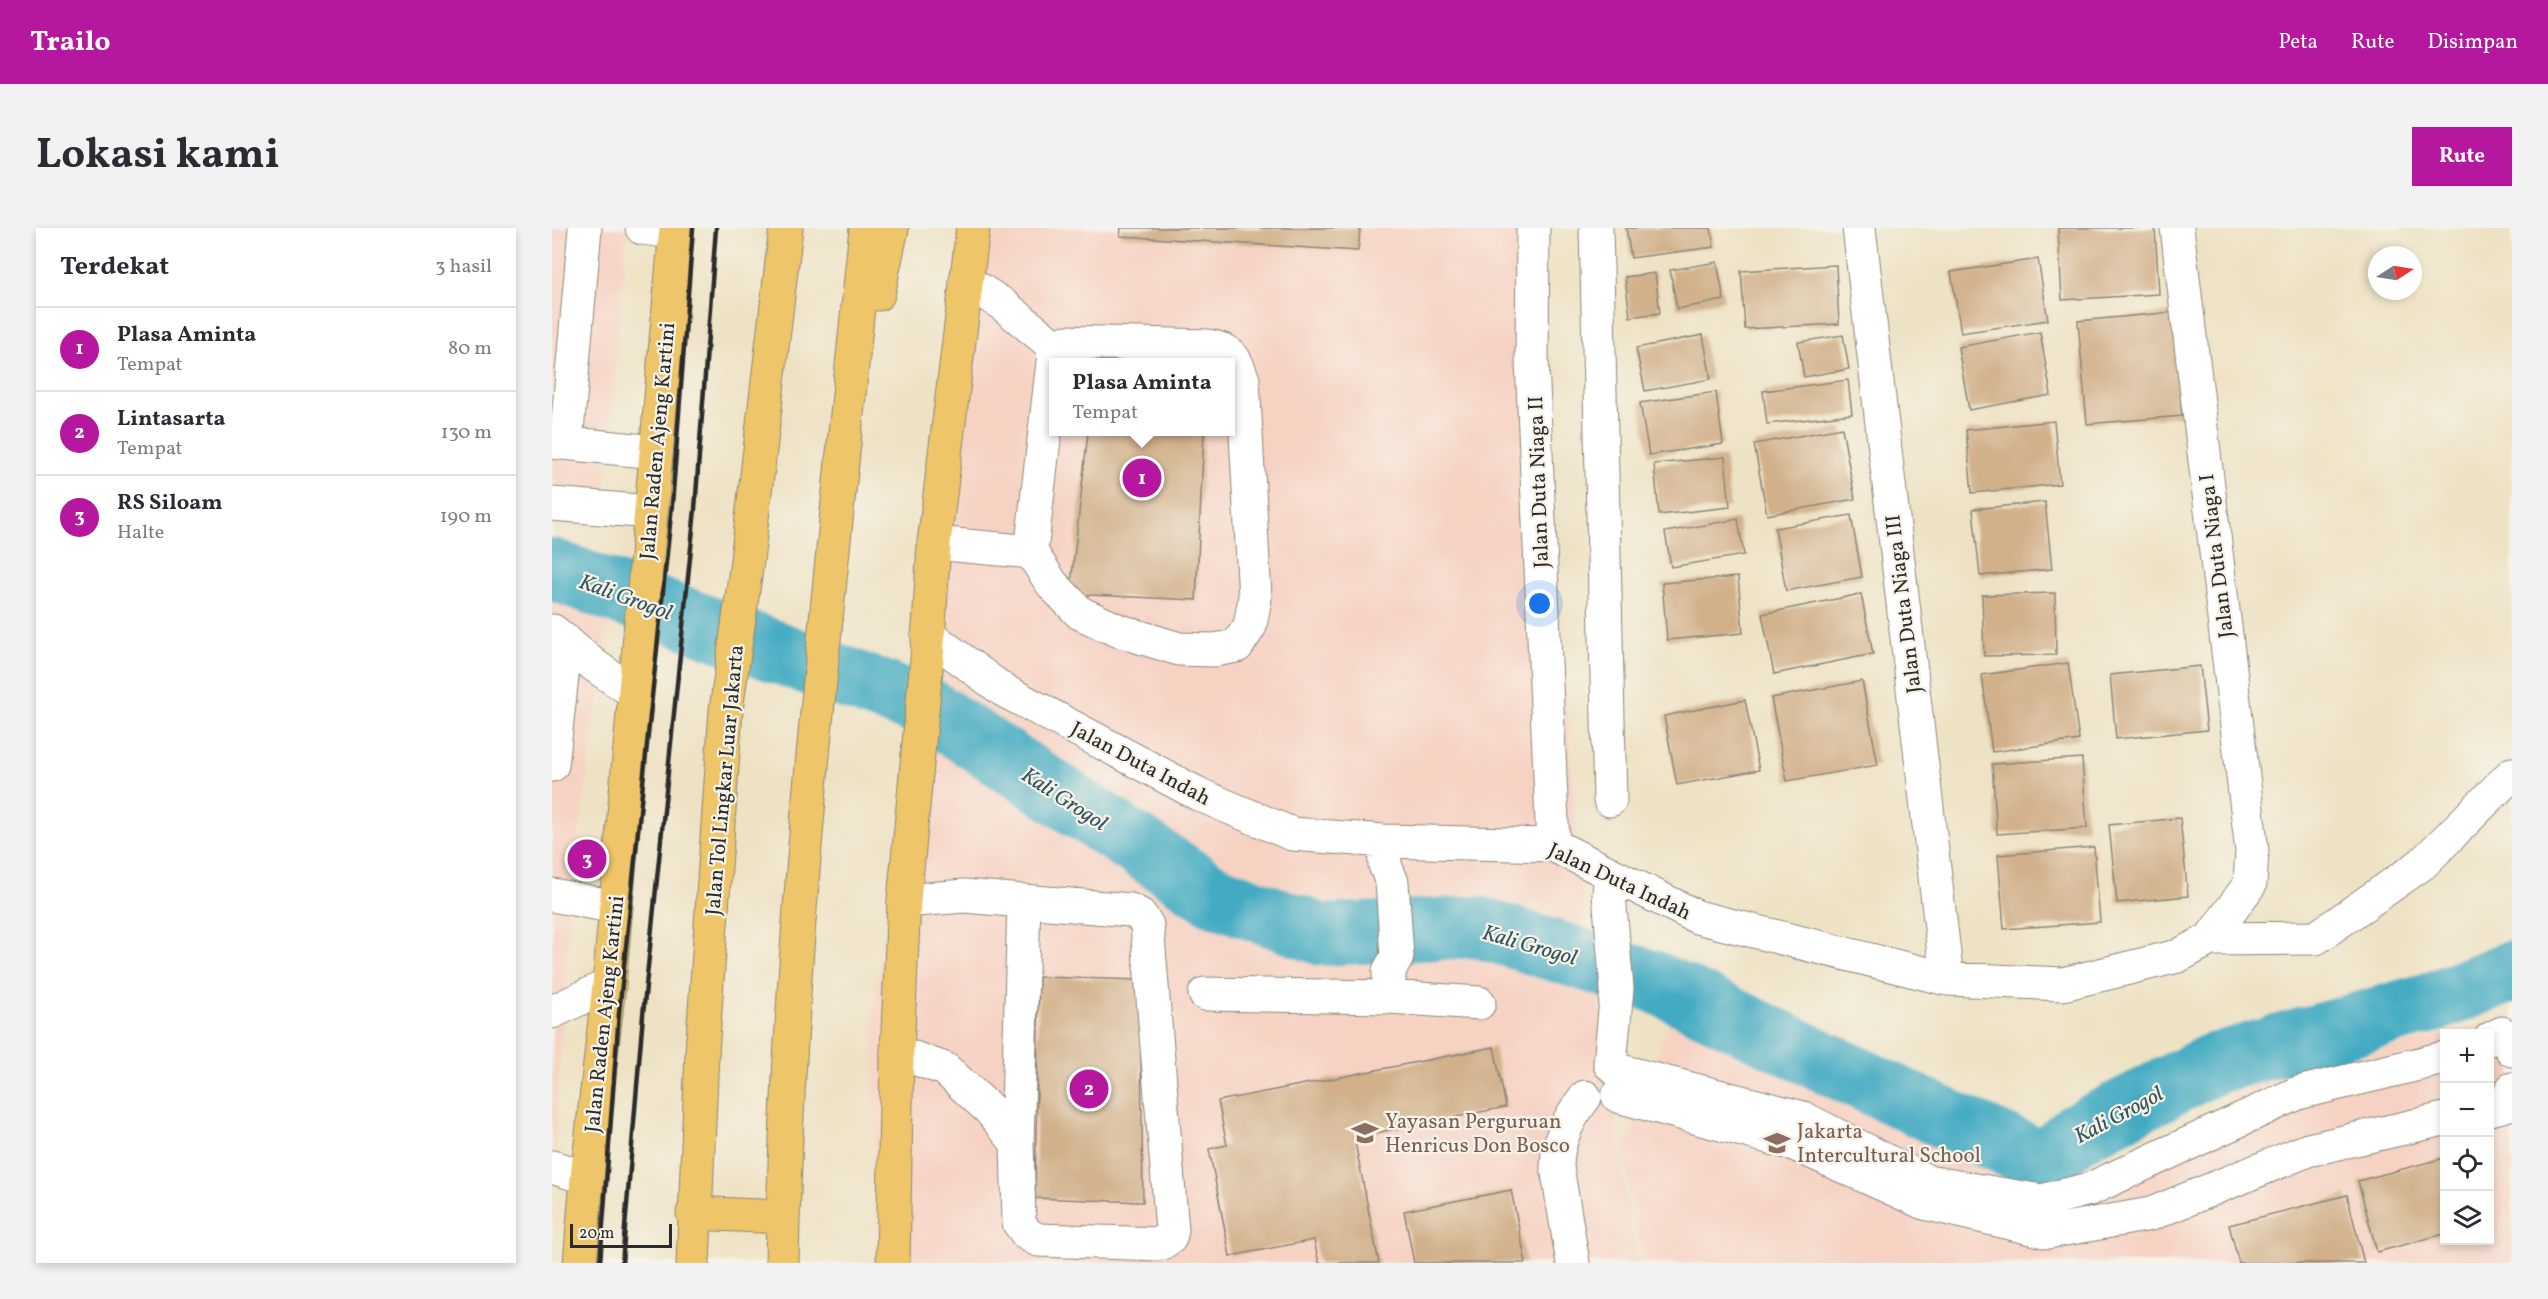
<!DOCTYPE html>
<html lang="id">
<meta charset="utf-8">
<style>
:root{--surface:#fff;--page:#f2f2f3;--text:#2b2b33;--muted:#7c7c81;--line:#e1e1e2;--accent:#b5179e}
body{margin:0;font-family:Vollkorn,serif;background:var(--page);color:var(--text)}
.controls{position:absolute;right:18px;bottom:18px;display:grid;overflow:hidden;border-radius:0px;box-shadow:0 3px 9px #0003}
.controls button{width:54px;height:54px;display:grid;place-items:center;padding:0;border:0;border-bottom:2px solid var(--line);background:var(--surface);color:var(--text);font:30px sans-serif}
.compass{position:absolute;left:1816px;top:18px;width:54px;height:54px;border-radius:50%;background:var(--surface);box-shadow:0 3px 9px #0003;rotate:78deg}
.scale{position:absolute;left:18px;bottom:15px;width:102px;box-sizing:border-box;padding-left:6px;border:3px solid #2b2b2b;border-top:0;font-size:16px;line-height:21px;white-space:nowrap;color:#2b2b2b;-webkit-text-stroke:4px #f7f3e8;paint-order:stroke}
.you{position:absolute;left:988px;top:376px;width:21px;height:21px;margin:-15px;border:4px solid #fff;border-radius:50%;background:#1a73e8;box-shadow:0 0 0 9px #1a73e833}
.badge{display:grid;place-items:center;width:39px;height:39px;border-radius:50%;background:var(--accent);color:#fff;font-size:20px;font-weight:700}
.pin{position:absolute;translate:-50% -50%;border:3px solid #fff;box-shadow:0 2px 6px #0006}
.popup{position:absolute;left:497px;top:130px;width:186px;height:78px;box-sizing:border-box;display:grid;place-content:center;border-radius:0px;background:var(--surface);filter:drop-shadow(0 2px 4px #0005);font-size:20px;white-space:nowrap;color:var(--muted)}
.popup b{font-size:22px;color:var(--text)}
.popup::after{content:'';position:absolute;left:50%;top:100%;margin-left:-12px;border:12px solid transparent;border-top-color:var(--surface)}
.list{margin:0;padding:0;list-style:none}
h2{display:flex;justify-content:space-between;align-items:center;height:78px;margin:0;padding:0 24px;font-size:26px}
h2 small{font-size:20px;font-weight:400;color:var(--muted)}
.list li{display:grid;grid-template-columns:39px 1fr auto;gap:18px;align-items:center;box-sizing:border-box;height:84px;padding:0 24px;border-top:2px solid var(--line)}
.list b{display:block;font-size:22px;white-space:nowrap}
.list p{margin:0;font-size:20px;white-space:nowrap;color:var(--muted)}
.list em{font-size:20px;font-style:normal;color:var(--muted)}
.icon{flex:none;width:33px;height:33px;fill:none;stroke:currentColor;stroke-width:2;stroke-linecap:round;stroke-linejoin:round}
.map{position:relative;flex:none;width:1960px;height:1035px;overflow:hidden;border-radius:0px}
header{display:flex;align-items:center;gap:36px;box-sizing:border-box;height:84px;padding:0 30px;background:var(--accent);color:#fff}
header strong{font-size:28px}
nav{display:flex;gap:33px;margin-inline-start:auto;font-size:21px}
.intro{display:flex;align-items:center;justify-content:space-between;box-sizing:border-box;height:144px;padding:0 36px}
h1{margin:0;font-size:42px}
.button{padding:15px 27px;border-radius:0px;background:var(--accent);color:#fff;font-size:21px;font-weight:700}
main{display:flex;gap:36px;padding:0 36px}
aside{flex:1;background:var(--surface);border-radius:0px;box-shadow:0 3px 9px #0003}
.map>svg:first-child{display:block}
.built{fill:#f6d2c3;fill-rule:evenodd}
.lines{fill:none;stroke-linecap:round;stroke-linejoin:round}
.river{stroke:#42aac2;stroke-width:62}
.building{fill:#d1b08a}
.minor-casing{stroke:#8c8678;stroke-width:35}
.highway-casing{stroke:#8c8678;stroke-width:35}
.minor{stroke:#fff;stroke-width:33}
.highway{stroke:#eec569;stroke-width:33}
.rail{stroke:#2b2b2b;stroke-width:4.5}
.labels{text-anchor:middle;stroke-width:4.5;stroke-linejoin:round;paint-order:stroke}
.street-label{font-size:21px;fill:#2b2b2b;stroke:#f7f3e8}
.education-label{font-size:21px;fill:#785e54;stroke:#f7f3e8;text-anchor:start}
.water-label{font-size:22px;font-style:italic;fill:#335760;stroke:#f7f3e8}
</style>
<header>
<strong>Trailo</strong>
<nav><a>Peta</a><a>Rute</a><a>Disimpan</a></nav>
</header>
<div class="intro"><h1>Lokasi kami</h1><a class="button">Rute</a></div>
<main>
<aside>
<h2>Terdekat<small>3 hasil</small></h2>
<ul class="list">
<li><span class="badge">1</span><div><b>Plasa Aminta</b><p>Tempat</p></div><em>80 m</em></li>
<li><span class="badge">2</span><div><b>Lintasarta</b><p>Tempat</p></div><em>130 m</em></li>
<li><span class="badge">3</span><div><b>RS Siloam</b><p>Halte</p></div><em>190 m</em></li>
</ul>
</aside>
<div class="map">
<svg width="1960" height="1035" viewBox="0 0 1960 1035">
<rect width="100%" height="100%" fill="#f7f3e8"/>
<filter id="ink" filterUnits="userSpaceOnUse"><feTurbulence type="fractalNoise" baseFrequency=".0167" numOctaves="2"/><feDisplacementMap in="SourceGraphic" scale="12" xChannelSelector="R" yChannelSelector="G"/><feConvolveMatrix kernelMatrix="1 2 1 2 8 2 1 2 1" color-interpolation-filters="sRGB"/></filter>
<filter id="wash" filterUnits="userSpaceOnUse"><feTurbulence type="fractalNoise" baseFrequency=".008" numOctaves="4" result="noise"/><feDisplacementMap in="SourceGraphic" scale="24" xChannelSelector="R" yChannelSelector="G"/><feGaussianBlur stdDeviation="1.35" result="paint"/><feColorMatrix in="noise" values="0 0 0 0 0 0 0 0 0 0 0 0 0 0 0 0 0 1.4 0 .05"/><feComposite in="paint" operator="in"/></filter>
<g filter="url(#wash)">
<rect width="100%" height="100%" fill="#eee2c4"/>
<!-- built -->
<path class="built" d="M0,0H75L49,295L0,293Z
M430,0H984L1025,628L1084,1035H326L320,799ZM502,134H678V204H502Z
M0,371L58,381L19,667L0,953Z
M1960,788V1035H1092L1071,924L1117,793L1425,938L1524,961L1620,907L1698,857L1892,806V1012H1938V806H1893Z"/>
<g class="lines">
<!-- river -->
<path class="river" d="M0,341L373,479L661,667L771,707L926,699L1103,754L1383,886L1491,934L1525,905L1661,836L1881,774L1960,743"/>
</g>
<g id="blocks">
<!-- building -->
<path class="building" d="M569,0H808L806,23L568,8Z
M1074,0H1159L1162,19L1079,30Z
M1506,0H1603L1607,66L1510,72Z
M1486,31L1496,92L1409,105L1399,44Z
M1165,34L1172,72L1125,81L1118,42Z
M1284,37L1287,96L1193,101L1189,43Z
M1103,45L1108,85L1078,89L1073,49Z
M1622,84L1630,188L1535,196L1526,93Z
M1488,104L1499,167L1417,182L1406,119Z
M1151,107L1159,151L1093,163L1084,120Z
M1291,107L1297,141L1252,149L1246,114Z
M544,125L637,133V134H543Z
M1296,152L1300,186L1215,196L1211,163Z
M1164,164L1171,216L1097,227L1088,175Z
M1502,193L1508,256L1420,265L1414,202Z
M1290,200L1303,271L1215,287L1202,216Z
M536,204H652L644,372L518,366Z
M1173,229L1178,279L1107,287L1102,236Z
M1493,274L1500,341L1428,348L1421,281Z
M1299,287L1310,349L1234,363L1223,300Z
M1186,291L1192,327L1119,339L1113,304Z
M1186,349L1191,405L1115,412L1110,355Z
M1503,365L1504,427L1432,428L1430,367Z
M1309,366L1321,426L1222,446L1210,386Z
M1516,435L1527,512L1440,524L1430,447Z
M1648,438L1655,502L1564,511L1558,447Z
M1310,453L1326,537L1235,553L1219,470Z
M1193,472L1207,542L1125,557L1112,488Z
M1530,530L1535,600L1445,606L1440,536Z
M1628,590L1636,668L1565,675L1557,597Z
M1542,619L1548,694L1452,701L1446,627Z
M487,749L588,752L591,974L483,970Z
M942,819L954,879L802,909L827,1035H767L762,1012L678,1028L657,921L675,917L666,873Z
M1892,930V1006L1825,1024L1806,953Z
M959,962L974,1035H862L852,983Z
M1795,967L1812,1035H1687L1677,997Z
M1938,980L1942,993L1938,995Z"/>
</g>
</g>
<g filter="url(#ink)">
<use href="#blocks" fill-opacity="0" stroke="#8c8678" stroke-width="1.5"/>
<g class="lines">
<!-- minor casing -->
<g class="minor-casing">
<path id="minor" d="M90,0L123,4
M981,0L980,133L1001,617
M1044,0L1058,572
M1307,0L1395,751
M414,53L450,76L504,120
M514,114L656,118C681,122 683,130 691,152L703,370L698,398L685,418L662,422L627,421L565,402L528,385L500,356L479,324L502,125L504,120Z
M0,214L104,224
M14,215L33,0
M0,276L99,284
M382,315L479,324
M1,403L43,438L83,465
M376,407L451,462L648,567L740,606L832,613L1001,617L1145,689L1395,751L1511,756L1626,728L1658,711L1698,656L1700,623L1625,0
M0,537L14,413
M832,613L833,637L840,654L845,729L837,743V769
M0,667L64,679
M1658,711L1764,710L1870,636L1960,546
M653,766L837,769L927,775
M0,784L57,757
M1938,811L1950,805L1960,822
M345,824L393,841L437,881L465,915L467,995L475,1006L486,1012L608,1016L618,1010L620,1002L595,697L588,687L578,682L412,668L352,673
M1058,836L1065,761L1057,666L1059,646
M1065,842L1251,890L1376,954L1489,973L1538,961L1746,865L1892,830
M1066,868L1242,916L1372,975L1496,1004L1599,986L1756,922L1892,891
M1938,881L1954,877L1960,861
M465,915L472,673
M0,939L35,950
M1021,1035L1005,939C1005,912 1017,890 1033,869"/>
</g>
<!-- highway casing -->
<g class="highway-casing">
<path id="highway" d="M326,66L340,0
M141,985L231,989
M28,1035L35,950L57,757L124,0
M141,1035L150,825L174,482L194,341L234,0
M230,1035C237,689 280,344 314,0
M341,1035L345,824L352,673L375,431L382,315L421,0"/>
</g>
<!-- minor -->
<use href="#minor" class="minor"/>
<!-- highway -->
<use href="#highway" class="highway"/>
<!-- rail -->
<path class="rail" d="M48,1035L67,785L120,277L141,0
M70,1035L91,787L143,281L164,0"/>
</g>
</g>
<!-- icons -->
<defs>
<g id="school-bare" transform="scale(2.07)"><path d="M0-5L7-2L0 1L-7-2ZM-4 1L0 2.5L4 1V4Q0 6-4 4Z" fill="#8d6e63" stroke="#f7f3e8" stroke-width="2.5" paint-order="stroke"/></g>
</defs>
<g fill-rule="evenodd">
<use href="#school-bare" x="813" y="905"/>
<use href="#school-bare" x="1225" y="915"/>
</g>
<g class="labels">
<!-- street labels -->
<g class="street-label">
<text transform="translate(105 213) rotate(-85)" y="7">Jalan Raden Ajeng Kartini</text>
<text transform="translate(986 254) rotate(-92)" y="7">Jalan Duta Niaga II</text>
<text transform="translate(1664 328) rotate(-97)" y="7">Jalan Duta Niaga I</text>
<text transform="translate(1351 376) rotate(-97)" y="7">Jalan Duta Niaga III</text>
<text transform="translate(589 535) rotate(28)" y="7">Jalan Duta Indah</text>
<text transform="translate(172 552) rotate(-85)" y="7">Jalan Tol Lingkar Luar Jakarta</text>
<text transform="translate(1068 653) rotate(25)" y="7">Jalan Duta Indah</text>
<text transform="translate(52 786) rotate(-84)" y="7">Jalan Raden Ajeng Kartini</text>
</g>
<!-- education labels -->
<g class="education-label">
<text x="833" y="900">Yayasan Perguruan<tspan x="833" dy="24">Henricus Don Bosco</tspan></text>
<text x="1245" y="910">Jakarta<tspan x="1245" dy="24">Intercultural School</tspan></text>
</g>
<!-- water labels -->
<g class="water-label">
<text transform="translate(74 368) rotate(20)" y="8">Kali Grogol</text>
<text transform="translate(513 570) rotate(33)" y="8">Kali Grogol</text>
<text transform="translate(978 716) rotate(16)" y="8">Kali Grogol</text>
<text transform="translate(1566 886) rotate(-28)" y="8">Kali Grogol</text>
</g>
</g>
</svg>
<div class="controls">
<button>+</button>
<button>−</button>
<button><svg class="icon" aria-label="locate" viewBox="0 0 24 24"><circle cx="12" cy="12" r="6"/><path d="M12 2v4M12 18v4M2 12h4M18 12h4"/></svg></button>
<button><svg class="icon" aria-label="layers" viewBox="0 0 24 24"><path d="M12 4l9 5-9 5-9-5zM3 14l9 5 9-5"/></svg></button>
</div>
<svg class="compass" viewBox="-18 -18 36 36"><path d="M0-13l5 13h-10z" fill="#e53935"/><path d="M0 13l5-13h-10z" fill="#7c7c81"/></svg>
<div class="scale">20 m</div>
<div class="you"></div>
<div class="pin badge" style="left:590px;top:250px">1</div>
<div class="popup"><b>Plasa Aminta</b>Tempat</div>
<div class="pin badge" style="left:537px;top:861px">2</div>
<div class="pin badge" style="left:35px;top:631px">3</div>
</div>
</main>
